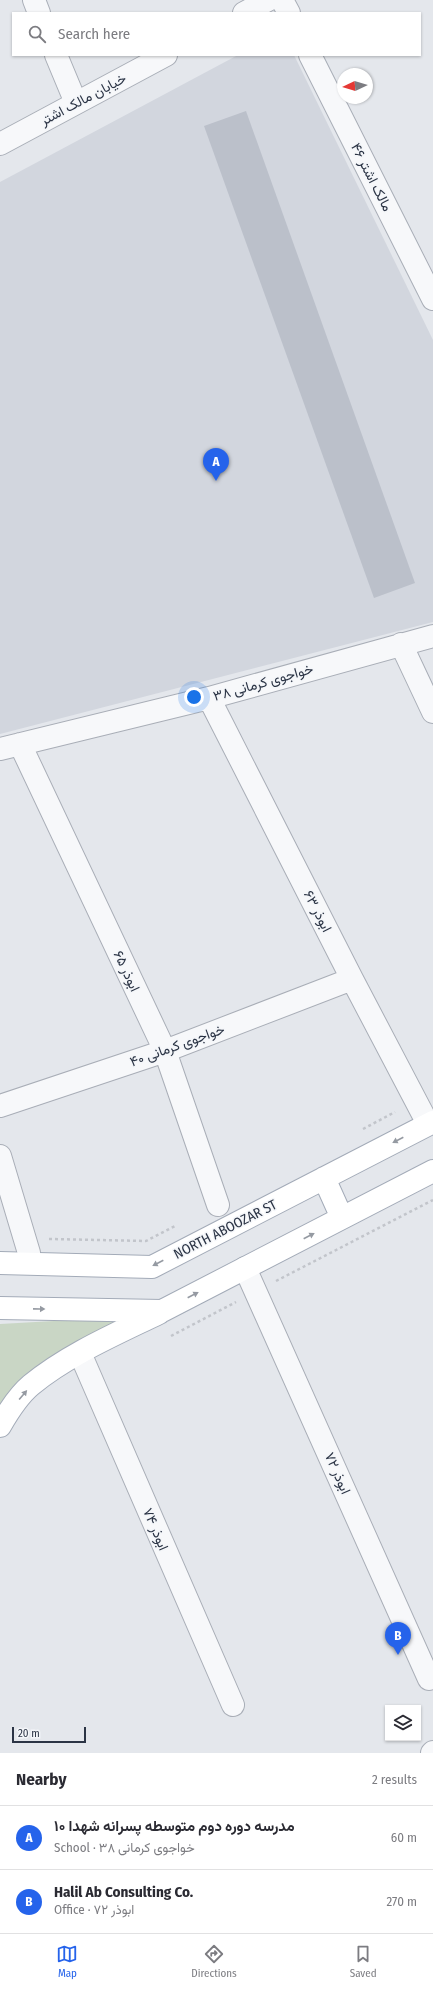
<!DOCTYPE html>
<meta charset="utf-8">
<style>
:root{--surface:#fff;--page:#f2f2f3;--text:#2b2b33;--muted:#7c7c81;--line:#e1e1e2;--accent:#2563eb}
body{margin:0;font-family:"Fira Sans Condensed",Vazirmatn,sans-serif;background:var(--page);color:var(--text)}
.controls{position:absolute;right:12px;bottom:12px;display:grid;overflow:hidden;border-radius:0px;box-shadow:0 1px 3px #0004}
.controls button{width:36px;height:36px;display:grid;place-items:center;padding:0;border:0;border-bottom:1px solid var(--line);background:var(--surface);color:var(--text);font:20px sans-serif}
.compass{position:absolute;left:337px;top:68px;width:36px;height:36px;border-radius:50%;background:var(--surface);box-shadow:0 1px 3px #0004;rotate:266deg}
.scale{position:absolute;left:12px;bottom:10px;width:74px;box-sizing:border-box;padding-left:4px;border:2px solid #2b3445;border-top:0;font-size:11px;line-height:14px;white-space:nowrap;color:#2b3445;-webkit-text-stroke:3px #f4f6f9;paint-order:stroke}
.you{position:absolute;left:194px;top:697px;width:14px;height:14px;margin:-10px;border:3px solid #fff;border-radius:50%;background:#1a73e8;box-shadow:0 0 0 6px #1a73e833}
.badge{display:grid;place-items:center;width:26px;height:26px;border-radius:50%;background:var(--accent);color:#fff;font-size:13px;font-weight:700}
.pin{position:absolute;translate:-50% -33px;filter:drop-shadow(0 1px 2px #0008)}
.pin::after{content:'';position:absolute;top:21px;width:14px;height:12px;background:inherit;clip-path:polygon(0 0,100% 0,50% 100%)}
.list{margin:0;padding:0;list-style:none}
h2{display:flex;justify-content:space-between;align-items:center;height:52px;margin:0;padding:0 16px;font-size:17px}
h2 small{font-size:13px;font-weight:400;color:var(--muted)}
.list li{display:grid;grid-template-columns:26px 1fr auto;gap:12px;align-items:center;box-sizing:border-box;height:64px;padding:0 16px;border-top:1px solid var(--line)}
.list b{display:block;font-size:15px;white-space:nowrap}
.list p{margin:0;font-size:13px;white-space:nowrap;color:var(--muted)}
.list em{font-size:13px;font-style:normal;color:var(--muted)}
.icon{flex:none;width:22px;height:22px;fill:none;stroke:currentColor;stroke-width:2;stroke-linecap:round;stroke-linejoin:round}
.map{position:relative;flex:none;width:433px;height:1753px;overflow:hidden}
.search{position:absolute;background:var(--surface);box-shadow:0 1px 3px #0004;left:12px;right:12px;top:12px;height:44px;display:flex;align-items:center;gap:10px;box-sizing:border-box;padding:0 14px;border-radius:0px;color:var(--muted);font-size:15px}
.sheet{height:180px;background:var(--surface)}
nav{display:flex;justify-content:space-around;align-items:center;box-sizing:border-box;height:56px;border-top:1px solid var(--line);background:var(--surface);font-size:11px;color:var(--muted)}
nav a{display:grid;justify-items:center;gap:2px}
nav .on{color:var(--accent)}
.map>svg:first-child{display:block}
.built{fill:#d2d6de}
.green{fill:#c9d6c5}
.building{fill:#bbc0ca}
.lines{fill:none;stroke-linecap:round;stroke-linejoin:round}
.minor-casing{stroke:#a9aeb7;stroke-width:24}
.major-casing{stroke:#a3abb8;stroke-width:24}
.path{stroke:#c2c5cb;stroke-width:2.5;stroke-dasharray:3 3;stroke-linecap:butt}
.minor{stroke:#f7f8fa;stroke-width:22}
.major{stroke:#fff;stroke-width:22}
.oneway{fill:#959aa2}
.labels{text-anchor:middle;stroke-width:3;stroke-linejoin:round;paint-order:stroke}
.street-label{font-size:14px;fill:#2b3445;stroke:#f4f6f9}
</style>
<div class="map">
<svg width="433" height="1753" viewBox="0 0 433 1753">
<rect width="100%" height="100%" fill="#e4e7ec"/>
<!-- built -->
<path class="built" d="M238,55H294L433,340V622L0,734V182Z"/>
<!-- green -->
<path class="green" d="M125,1317C80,1341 27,1361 0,1407V1324Z"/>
<!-- building -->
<path class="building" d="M246,111L415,583L374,598L204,126Z"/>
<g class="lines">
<!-- minor casing -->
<g class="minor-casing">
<path id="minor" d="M34,0L39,13
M282,0L289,13
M244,13L268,0
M56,55L76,103
M310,55L433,299
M0,144L166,55
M401,644L433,712
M209,698L352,979L428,1124
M20,744L165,1051L218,1205
M0,749L209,698L433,636
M0,1106L165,1051L352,979
M0,1156L29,1253
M245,1268L429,1679
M80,1353L233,1705
M432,1753L433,1752"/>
</g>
<!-- major casing -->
<g class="major-casing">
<path id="major" d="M324,1178L342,1218
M0,1263L152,1267L433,1122
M0,1308L162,1311L433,1171
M0,1426C8,1412 19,1395 31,1385C69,1354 116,1334 159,1313"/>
</g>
<!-- path -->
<path class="path" d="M363,1129L395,1112
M49,1239L146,1241L177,1225
M276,1281L433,1200
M171,1336L236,1302"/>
<!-- minor -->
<use href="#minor" class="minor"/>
<!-- major -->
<use href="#major" class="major"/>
</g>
<!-- one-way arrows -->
<defs><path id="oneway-solid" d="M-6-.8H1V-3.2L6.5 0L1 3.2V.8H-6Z"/></defs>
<g class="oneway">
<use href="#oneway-solid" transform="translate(398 1140) rotate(153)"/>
<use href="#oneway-solid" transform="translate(309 1236) rotate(-27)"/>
<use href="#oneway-solid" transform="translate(158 1263) rotate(153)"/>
<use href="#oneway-solid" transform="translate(193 1295) rotate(-27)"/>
<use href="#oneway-solid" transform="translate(39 1309) rotate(1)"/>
<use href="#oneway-solid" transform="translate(23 1395) rotate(-50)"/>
</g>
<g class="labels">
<!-- street labels -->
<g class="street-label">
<text transform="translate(83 99) rotate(-28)" y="5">خیابان مالک اشتر</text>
<text transform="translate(372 177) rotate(63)" y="5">مالک اشتر ۴۶</text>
<text transform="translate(263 682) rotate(-16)" y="5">خواجوی کرمانی ۳۸</text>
<text transform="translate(318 911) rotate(63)" y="5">ابوذر ۶۳</text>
<text transform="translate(127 971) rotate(65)" y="5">ابوذر ۶۵</text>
<text transform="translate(177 1045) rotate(-20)" y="5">خواجوی کرمانی ۴۰</text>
<text transform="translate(225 1229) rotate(-27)" y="5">NORTH ABOOZAR ST</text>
<text transform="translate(338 1473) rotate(66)" y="5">ابوذر ۷۲</text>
<text transform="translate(156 1529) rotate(67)" y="5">ابوذر ۷۴</text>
</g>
</g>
</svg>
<div class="controls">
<button><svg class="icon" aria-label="layers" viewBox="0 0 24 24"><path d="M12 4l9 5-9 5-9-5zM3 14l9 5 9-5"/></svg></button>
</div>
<svg class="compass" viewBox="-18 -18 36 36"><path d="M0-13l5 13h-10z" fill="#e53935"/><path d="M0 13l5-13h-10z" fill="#7c7c81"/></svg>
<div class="scale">20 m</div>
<div class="you"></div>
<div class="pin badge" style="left:216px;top:481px">A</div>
<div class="pin badge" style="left:398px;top:1655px">B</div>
<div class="search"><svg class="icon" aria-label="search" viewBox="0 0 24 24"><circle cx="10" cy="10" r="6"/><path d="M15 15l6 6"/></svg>Search here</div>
</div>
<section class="sheet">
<h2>Nearby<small>2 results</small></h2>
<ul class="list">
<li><span class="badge">A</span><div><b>مدرسه دوره دوم متوسطه پسرانه شهدا ۱۰</b><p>School · خواجوی کرمانی ۳۸</p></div><em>60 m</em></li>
<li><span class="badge">B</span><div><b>Halil Ab Consulting Co.</b><p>Office · ابوذر ۷۲</p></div><em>270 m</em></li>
</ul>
</section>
<nav>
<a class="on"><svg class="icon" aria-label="map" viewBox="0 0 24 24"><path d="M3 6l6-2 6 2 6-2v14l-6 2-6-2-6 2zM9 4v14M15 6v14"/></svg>Map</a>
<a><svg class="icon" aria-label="directions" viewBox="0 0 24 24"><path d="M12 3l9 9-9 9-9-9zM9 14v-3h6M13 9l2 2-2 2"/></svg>Directions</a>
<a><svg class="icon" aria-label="saved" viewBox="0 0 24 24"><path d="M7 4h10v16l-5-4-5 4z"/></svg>Saved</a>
</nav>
